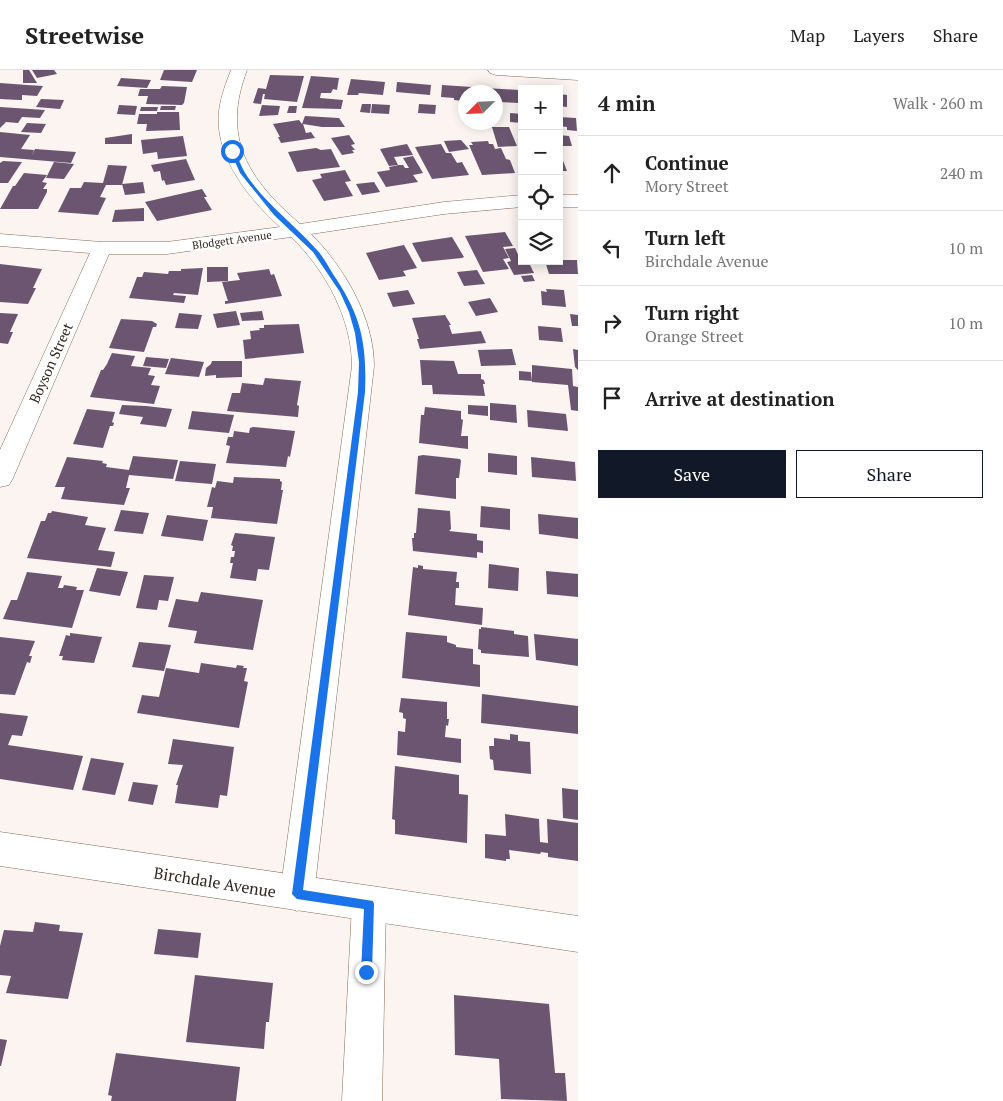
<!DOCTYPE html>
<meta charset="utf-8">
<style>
:root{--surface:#fff;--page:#f2f2f2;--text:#222;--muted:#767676;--line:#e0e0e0;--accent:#111827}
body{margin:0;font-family:"PT Serif",serif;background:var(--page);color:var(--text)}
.controls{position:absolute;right:15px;top:15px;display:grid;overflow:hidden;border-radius:0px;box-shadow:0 2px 12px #0003}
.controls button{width:45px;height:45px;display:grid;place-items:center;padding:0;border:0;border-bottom:1px solid var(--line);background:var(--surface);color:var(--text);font:25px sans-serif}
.compass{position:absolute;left:458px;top:15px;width:45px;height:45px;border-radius:50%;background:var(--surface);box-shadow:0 2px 12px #0003;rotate:246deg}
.stop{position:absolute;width:15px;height:15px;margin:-11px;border:4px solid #1a73e8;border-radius:50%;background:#fff}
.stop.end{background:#1a73e8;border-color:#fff;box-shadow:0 1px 5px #0008}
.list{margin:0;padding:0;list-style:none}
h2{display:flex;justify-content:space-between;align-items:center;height:65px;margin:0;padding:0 20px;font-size:21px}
h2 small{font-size:16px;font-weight:400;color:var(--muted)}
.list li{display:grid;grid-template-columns:32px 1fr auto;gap:15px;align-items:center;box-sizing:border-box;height:75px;padding:0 20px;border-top:1px solid var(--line)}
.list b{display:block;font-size:19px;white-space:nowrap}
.list p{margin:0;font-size:16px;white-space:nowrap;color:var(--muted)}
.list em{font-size:16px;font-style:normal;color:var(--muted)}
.actions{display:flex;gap:10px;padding:15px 20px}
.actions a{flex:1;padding:11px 0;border:1px solid var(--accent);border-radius:0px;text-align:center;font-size:18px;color:var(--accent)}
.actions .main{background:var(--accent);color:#fff}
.icon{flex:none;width:28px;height:28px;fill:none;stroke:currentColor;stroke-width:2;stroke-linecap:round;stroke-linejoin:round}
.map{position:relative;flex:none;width:578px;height:1031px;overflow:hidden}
header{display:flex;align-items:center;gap:30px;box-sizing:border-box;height:70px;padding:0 25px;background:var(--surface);border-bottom:1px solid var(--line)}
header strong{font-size:24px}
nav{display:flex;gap:28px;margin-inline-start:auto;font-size:18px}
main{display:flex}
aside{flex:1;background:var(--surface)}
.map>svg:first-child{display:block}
.building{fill:#6b5570}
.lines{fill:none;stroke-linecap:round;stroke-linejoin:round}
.street-casing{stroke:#876c58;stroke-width:1}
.secondary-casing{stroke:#876c58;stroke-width:1}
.street{fill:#fff;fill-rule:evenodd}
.secondary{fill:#fff;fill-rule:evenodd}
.route{fill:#1a73e8}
.labels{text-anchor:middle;stroke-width:5;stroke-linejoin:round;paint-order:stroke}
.far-street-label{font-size:11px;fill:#31261d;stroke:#fff}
.street-label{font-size:14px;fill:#31261d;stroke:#fff}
.near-street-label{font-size:16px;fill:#31261d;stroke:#fff}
</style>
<header>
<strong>Streetwise</strong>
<nav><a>Map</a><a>Layers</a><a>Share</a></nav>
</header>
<main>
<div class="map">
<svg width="578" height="1031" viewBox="0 0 578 1031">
<rect width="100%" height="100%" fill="#fbf4f0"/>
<!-- building -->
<path class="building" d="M23,0H29L37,13H23Z
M32,0H54L57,4L37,8Z
M164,0H197L192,12L160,10Z
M270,5L304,6L297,32L264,29L265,24H263L261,34L253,33L258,18L266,19Z
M311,6L339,8L337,20L333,19L331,23H321L320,28L343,30L341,39L302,38Z
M121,8L151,10L147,18L117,16Z
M351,9L385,12L383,25L359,23L358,25H347Z
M397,12L431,15L430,25L396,22Z
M0,13L27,15L43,16L37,26L22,25V30H19L0,29Z
M442,15L472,17V22H466L464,31L454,30V28L441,27Z
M162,16L187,17L184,33L182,35L146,34L148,26H138L140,19H160Z
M485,18L519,20L520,33L498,32V35H496V22H485Z
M559,24L567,25V37L559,36Z
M41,29L64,30L60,39L36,37Z
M362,34H371L370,43L360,42Z
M372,34L390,35L389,44L371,43Z
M419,34L436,35L435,44L418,43Z
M119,35L137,36L135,45L117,44Z
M262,35L280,36L278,45L259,46Z
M161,36H176L175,40H160Z
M289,36H297L296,43H287Z
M0,37L45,40L40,48L22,47L18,53L6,52L0,58Z
M141,37H158L157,41H140Z
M157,42H179L180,60L146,61L147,54H137L139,44H157Z
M510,43L522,44V53L510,52Z
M305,46L339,48L345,57H322L303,54L306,63L311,62L315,68L281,73L278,67H280L273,54L299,50L302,54Z
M559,47L576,48L577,61L567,60V57L559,56Z
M27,53L46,54L41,63L21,62Z
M492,57H509L517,76L498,77Z
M0,62L30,65L21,79L34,80L32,85L35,79L76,82L71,93L0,87Z
M132,64V74H105V68Z
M349,65L355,74L351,75L355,80H352L354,83L342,85L331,68Z
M559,65L569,66L572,76H559Z
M183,66L187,86L158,89L157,82L143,84L141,70Z
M461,70L469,79L449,82L444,71Z
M488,71L489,74H493L495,79L501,78L506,89L510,90L515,103L482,105L469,75H473L471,72Z
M407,74L413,85L394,87L398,95L389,96L380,79Z
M441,74L446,83H451L457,93L462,92L469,105L432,109L415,77Z
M316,78L321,80L331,79L340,97L297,102L288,82Z
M413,86L423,103L413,105L418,112L386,117L377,102L390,100L389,97L399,95H403L405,98H409L403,88Z
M559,88H562L567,101H559Z
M186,89L195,110L166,115L164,110L162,111L160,101L154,102L151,95Z
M3,91L22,92L8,113H0V93Z
M54,92L74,94L64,109L46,108Z
M108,95L127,96L122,115H106L100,127L106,128L98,145L58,142L70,118H81L84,112L103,113Z
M345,100L351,111L345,112L353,126L324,131L312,110L322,108L320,104Z
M24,103L47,105L42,112L47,113L43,119H47V122L38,139H0L13,116H15Z
M143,112L145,123L125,125L122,114Z
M374,112L380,122L362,125L356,114Z
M202,119L207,127H204L212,140L157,151L145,132Z
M144,138V151L112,152L115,140Z
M505,162L513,176L503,177L509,188L503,189L509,199L483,202L465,166Z
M452,167L464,187L462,188L422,192L412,173Z
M404,175L417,198L403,201L406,206L379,210L366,183Z
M515,178L521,191H528L534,203L514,205L507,192L511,191L505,179Z
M559,190H577L578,204H549L545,191Z
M0,194L42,199L33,218H36L28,234L0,232Z
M207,197H228V211L207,212Z
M203,198L198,225L174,223L173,225L186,226L184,233L129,228L137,207H142L144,202L168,204L169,201H181V199Z
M269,199L271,205L274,204L282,226L225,234V231H228L222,212L240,210L237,203Z
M477,200L485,214L464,216L457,202Z
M532,205L535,211L524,212L521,206Z
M546,219L564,220L566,237L542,235L541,221L547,222Z
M408,220L415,234L393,237L387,223Z
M490,228L498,242L476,246L468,232Z
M236,241L240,255L217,258L213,244Z
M262,241L264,250L242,251L240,243Z
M0,243L18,244L10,262H13L8,274L0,273Z
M179,243L202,245L198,259L175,258Z
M570,244L578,245V256H572Z
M445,245L451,255H449L452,264L481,261L486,273L420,279L417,269H419L412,248Z
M121,249L152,251L157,254L156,257H153L144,282L109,278Z
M299,254L304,283L245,289L243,270L251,269L250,261L260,260L259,258H264V255Z
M538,256L561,258L563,272L539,270Z
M512,279L516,295L481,296L478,280Z
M573,279L578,280V300L575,297Z
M112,283L135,286L131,296L151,298L148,305L155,306L151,315L160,316L154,334L90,327L101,300H103L107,294Z
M146,287L169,289L166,298L143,296Z
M171,288L204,292L199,307L165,304Z
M420,290L454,291L458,304H481V309L484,310L485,314H483L485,326L433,324L432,315H422Z
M212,291H242V307L216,308V305L205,306L206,298L211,294Z
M532,295L572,299L573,316L578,317V341L571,340L568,315L532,312Z
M519,301L531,302L532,311L519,310Z
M265,308L301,311L297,335L299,336L298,347L227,341L232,323H240L242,313L263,315Z
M490,333L516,335L517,353L490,350Z
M122,335L146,336L172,339L166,357L140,354L143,347L119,344Z
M468,335L488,336V346L468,344Z
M425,337L461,341V349L463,350L461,366H468V379L419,373L421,345H424Z
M87,339L115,342L112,352L114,353L113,356H110L103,378L73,374Z
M527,340L566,344L568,361L528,357Z
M192,341L234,345L229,363L188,359Z
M253,357L295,361L290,387L288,386L286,397L226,393L230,376L226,375L228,367H233L234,361L249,363L250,358Z
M488,383L517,386V405L488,402Z
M423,385L460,389L461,391L459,408H456V429L415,424L418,386Z
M133,386L178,390L173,409L129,405L126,418H130L124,435L61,429L65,417H55L67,387L103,391L102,393L107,394L106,397L129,400Z
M531,387L575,392L576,411L532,407Z
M180,391L216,394L212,414L175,411Z
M234,407L280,409V411L282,412L281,420H283L277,454L211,448L213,437H207L212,417L215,418L217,411L233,413Z
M481,436L510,439V460L480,457Z
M418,438L450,441L451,459L449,461L477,464V470L483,471V483L477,482V488L413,481L412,468H414V463H416Z
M121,440L149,443L143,464L114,461Z
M52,441L88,447L85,455L106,458L98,480L115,482L111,497L27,488L41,451H45L48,443H51Z
M538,444L578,448V469L539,464Z
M167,445L208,450L203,471L161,466Z
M235,463L275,467L269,500L258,499L256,511L230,508L233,493H230L231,487H234L235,481H232L233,476L231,475Z
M489,494L519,498L518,521L488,518Z
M418,495L423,496V499L457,502L456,512H459V518H456L455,535L483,538L482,555L408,545L413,497L418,498Z
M97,498L128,502L120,526L89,521Z
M546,501L578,504V527L547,524Z
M27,502L62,506L58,518H63L64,515L77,517L76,520H84L72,558L3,549L11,530H17Z
M144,505L174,507L168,531L159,530L157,540L136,538Z
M201,522L263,530L253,580L194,573L197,561L168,557L176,529L198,532Z
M481,557L514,561V564L528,566L529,587L481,583V580L478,579L479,559H481Z
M406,562L447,566V572L456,575V577L473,579V594L480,595V617L402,608Z
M70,563L102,567L94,593L62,590L63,586H59L66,565L70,566Z
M534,564L578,569V596L536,590Z
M0,567L35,571L29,586H32L30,593L27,592L15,625L0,624Z
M139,572L171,575L164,601L132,597Z
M201,593L236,598L237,595L244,596L243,598H247L244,611L248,612L239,658L137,643L142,625L159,627L166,598L199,603Z
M482,624L578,636V664L481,653Z
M401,628L447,632V649H449L448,656L446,655L445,667L461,669V693L397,685L398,661L405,662L406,649L403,648V643L399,642Z
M0,643L28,646L22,666L12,665L8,675L83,686L73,720L0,709Z
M510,664L518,665V671L530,672L531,704L494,700L493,690L490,689L489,676H494V668L510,670Z
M173,669L234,677L227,726L220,725L218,738L175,733L178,715H176L183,695L168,694Z
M91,688L124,693L115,725L82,720Z
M395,696L459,705V724L468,725L467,773L395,764V750L392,749Z
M133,712L158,715L153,735L128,731Z
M562,718L578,720V750L563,748Z
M505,744L539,749L540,772L548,773L547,749L578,753V791L548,787V783L541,782L540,784L509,780L510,789H506V791L485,788V764L506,766Z
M35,852L60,855L59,861L83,863L68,929L6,923L11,906L0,905V876L4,860L33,862Z
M158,859L201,863L198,888L154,884Z
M195,905L273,913L269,952H266L264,979L186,972Z
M454,925L549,934L555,1003H565L567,1031L501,1029L499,989L455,985Z
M0,969L7,970L1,996H0Z
M116,983L240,997L236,1031H111L112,1026L108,1025Z"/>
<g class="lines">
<!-- street casing -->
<g class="street-casing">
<path id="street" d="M231,0H247C221,68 248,109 300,154L444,132L522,125V137L444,144L311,164C344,197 374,248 374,296L314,824L309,836L297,841L285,836L280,824L352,296C352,249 325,199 291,167L167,184H109L13,408L9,415L0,417V380L90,183L0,176V164L102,172H167L280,157C249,129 214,86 219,41C221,26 226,13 231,0Z
M488,0H578V10L496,5L490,3Z
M559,125H578V137H559Z
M369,818L381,823L386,835L382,1031H342L352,835L357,823Z"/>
</g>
<!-- secondary casing -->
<g class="secondary-casing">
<path id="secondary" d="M0,762L578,846V882L0,796Z"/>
</g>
<!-- street -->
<use href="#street" class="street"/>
<!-- secondary -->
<use href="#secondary" class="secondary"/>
</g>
<!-- route -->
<path class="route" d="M230,80H234C238,87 240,94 244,101C262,131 293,153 316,179C323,186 328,196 333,204C361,245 367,273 365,322L303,820L373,831L374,834L372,902L370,905L366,907L363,905L361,902L364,839L297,829L292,824L358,322L359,292L355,263L349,242L340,222L313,182L274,145L240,103Z"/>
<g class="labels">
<!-- far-street labels -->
<g class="far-street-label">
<text transform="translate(232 170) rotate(-8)" y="4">Blodgett Avenue</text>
</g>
<!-- street labels -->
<g class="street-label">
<text transform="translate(51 293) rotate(-66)" y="5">Boyson Street</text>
</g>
<!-- near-street labels -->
<g class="near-street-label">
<text transform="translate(215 812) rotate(9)" y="6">Birchdale Avenue</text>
</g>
</g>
</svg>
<div class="controls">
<button>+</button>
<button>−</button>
<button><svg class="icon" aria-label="locate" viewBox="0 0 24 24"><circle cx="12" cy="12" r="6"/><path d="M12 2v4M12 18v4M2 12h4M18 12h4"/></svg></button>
<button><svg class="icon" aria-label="layers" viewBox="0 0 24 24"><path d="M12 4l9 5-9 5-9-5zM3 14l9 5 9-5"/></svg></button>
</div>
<svg class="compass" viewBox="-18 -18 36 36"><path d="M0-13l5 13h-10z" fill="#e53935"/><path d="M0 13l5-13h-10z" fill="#767676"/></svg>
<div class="stop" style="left:232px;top:81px"></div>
<div class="stop end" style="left:366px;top:902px"></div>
</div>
<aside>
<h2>4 min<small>Walk · 260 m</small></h2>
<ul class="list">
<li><svg class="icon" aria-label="ahead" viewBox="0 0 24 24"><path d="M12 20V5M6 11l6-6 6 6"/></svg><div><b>Continue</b><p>Mory Street</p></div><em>240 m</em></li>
<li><svg class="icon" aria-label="left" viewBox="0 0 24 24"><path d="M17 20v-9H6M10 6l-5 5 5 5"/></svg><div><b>Turn left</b><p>Birchdale Avenue</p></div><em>10 m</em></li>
<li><svg class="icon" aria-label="right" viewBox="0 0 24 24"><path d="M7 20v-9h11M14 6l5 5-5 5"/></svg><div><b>Turn right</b><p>Orange Street</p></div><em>10 m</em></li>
<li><svg class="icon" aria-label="arrive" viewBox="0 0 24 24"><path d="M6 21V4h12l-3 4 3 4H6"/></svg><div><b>Arrive at destination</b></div></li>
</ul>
<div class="actions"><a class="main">Save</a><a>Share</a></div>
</aside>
</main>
